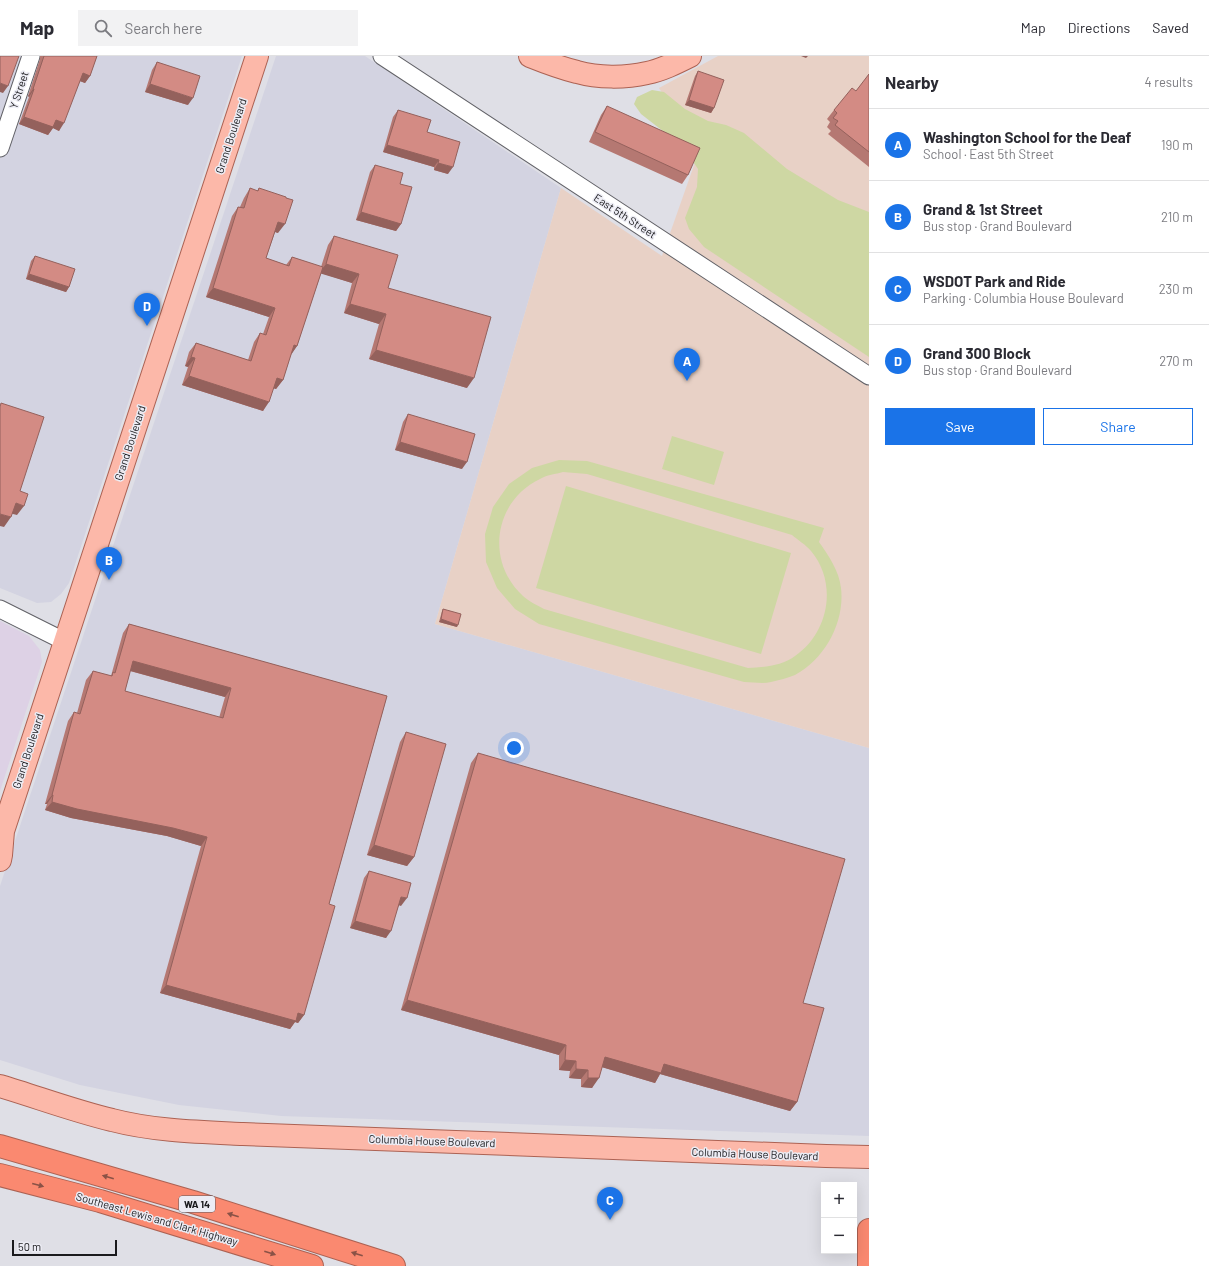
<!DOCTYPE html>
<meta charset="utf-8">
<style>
:root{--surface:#fff;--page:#f2f2f3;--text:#2b2b33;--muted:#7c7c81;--line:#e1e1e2;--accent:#1a73e8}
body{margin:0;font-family:Barlow,sans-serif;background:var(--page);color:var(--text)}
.controls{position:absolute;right:12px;bottom:12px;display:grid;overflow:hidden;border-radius:0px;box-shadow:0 4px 16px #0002}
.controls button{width:36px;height:36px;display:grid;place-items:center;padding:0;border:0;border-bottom:1px solid var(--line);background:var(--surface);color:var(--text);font:20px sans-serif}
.scale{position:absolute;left:12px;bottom:10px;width:105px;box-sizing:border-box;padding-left:4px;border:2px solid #1a1a1d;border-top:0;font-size:11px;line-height:14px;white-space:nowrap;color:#1a1a1d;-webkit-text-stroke:3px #ececf4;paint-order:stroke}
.you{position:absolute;left:514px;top:692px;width:14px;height:14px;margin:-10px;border:3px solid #fff;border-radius:50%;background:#1a73e8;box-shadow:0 0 0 6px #1a73e833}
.badge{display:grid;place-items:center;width:26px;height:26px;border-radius:50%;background:var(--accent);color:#fff;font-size:13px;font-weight:700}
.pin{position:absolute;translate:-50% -33px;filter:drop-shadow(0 1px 2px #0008)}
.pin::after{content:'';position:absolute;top:21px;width:14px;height:12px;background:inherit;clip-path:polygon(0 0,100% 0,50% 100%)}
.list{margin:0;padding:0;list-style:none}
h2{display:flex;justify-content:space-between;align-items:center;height:52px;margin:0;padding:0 16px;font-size:17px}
h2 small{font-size:13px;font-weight:400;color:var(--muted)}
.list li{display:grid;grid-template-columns:26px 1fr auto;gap:12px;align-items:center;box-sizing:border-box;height:72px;padding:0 16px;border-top:1px solid var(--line)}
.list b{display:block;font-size:15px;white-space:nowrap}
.list p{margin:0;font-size:13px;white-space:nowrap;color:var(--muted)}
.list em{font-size:13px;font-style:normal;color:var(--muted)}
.actions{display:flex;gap:8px;padding:12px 16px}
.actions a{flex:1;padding:9px 0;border:1px solid var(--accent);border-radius:0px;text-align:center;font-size:14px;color:var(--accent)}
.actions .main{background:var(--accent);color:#fff}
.icon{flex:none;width:22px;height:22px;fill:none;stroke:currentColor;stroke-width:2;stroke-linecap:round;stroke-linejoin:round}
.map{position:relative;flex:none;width:869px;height:1210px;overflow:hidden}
header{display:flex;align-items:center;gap:24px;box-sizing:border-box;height:56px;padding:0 20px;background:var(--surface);border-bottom:1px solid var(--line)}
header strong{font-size:19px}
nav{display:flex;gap:22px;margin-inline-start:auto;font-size:14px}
.search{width:280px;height:36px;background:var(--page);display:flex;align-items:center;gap:10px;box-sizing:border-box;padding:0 14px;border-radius:0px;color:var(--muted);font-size:15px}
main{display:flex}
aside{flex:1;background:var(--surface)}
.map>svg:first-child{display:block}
.commercial{fill:#ddd1e5}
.built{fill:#d3d3e1}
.education{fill:#e8d1c6}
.green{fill:#ced7a3;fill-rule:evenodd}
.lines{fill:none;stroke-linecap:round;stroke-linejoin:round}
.minor-casing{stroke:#616167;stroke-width:19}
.major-casing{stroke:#ac6253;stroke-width:24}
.highway-casing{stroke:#ac6253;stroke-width:24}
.minor{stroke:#fff;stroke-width:17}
.major{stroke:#fcb8a9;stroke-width:22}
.highway{stroke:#fa8970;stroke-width:22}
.wall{fill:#b57872;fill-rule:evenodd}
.shaded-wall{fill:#94615c}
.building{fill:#d38b84;stroke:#94615c;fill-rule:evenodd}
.oneway{fill:#8a5246}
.labels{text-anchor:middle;stroke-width:3;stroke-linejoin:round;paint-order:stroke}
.shield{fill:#ececf4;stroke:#59595e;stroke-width:1}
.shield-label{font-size:10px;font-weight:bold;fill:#1a1a1d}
.street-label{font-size:11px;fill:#1a1a1d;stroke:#ececf4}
</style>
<header>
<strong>Map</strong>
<div class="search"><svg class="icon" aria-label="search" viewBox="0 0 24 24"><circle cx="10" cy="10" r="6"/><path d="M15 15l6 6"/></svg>Search here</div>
<nav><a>Map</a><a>Directions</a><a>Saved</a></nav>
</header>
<main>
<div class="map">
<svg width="869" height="1210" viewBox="0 0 869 1210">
<rect width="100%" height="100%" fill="#dfdfe6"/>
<!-- commercial -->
<path class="commercial" d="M0,565L29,580L40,594L42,606L0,735Z"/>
<!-- built -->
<path class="built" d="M0,0H242L69,527L61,538L51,546L37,547L0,532Z
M276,0H365L561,132L435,568L869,692V1080L281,1060L179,1049L80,1029L0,1004V830Z"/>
<!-- education -->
<path class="education" d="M718,0H869V692L435,568L561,132L662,200L699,95L659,32Z"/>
<!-- green -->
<path class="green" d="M652,34L664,36L685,53L708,65L726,69L744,77L787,113L838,144L869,156V301L704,191L689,173L685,162L697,131L698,113L686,95L677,86L641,58L634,48L637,41Z
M672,380L724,396L714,429L662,413Z
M559,404L587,405L824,472L819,486C829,500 839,515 841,532C845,566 825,603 795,619C788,622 779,624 771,626C763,628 753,626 744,626L539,568L515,553L497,532L486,506L485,478L493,451L509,428L532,412ZM563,416L587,418L792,479C798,484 806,489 811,495C838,527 829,577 795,600C782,610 764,611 748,612L544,553C537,549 528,545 523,540C485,505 494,445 540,423C546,419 556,418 563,416Z
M566,430L791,497L761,598L536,532Z"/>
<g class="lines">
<!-- minor casing -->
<g class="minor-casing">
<path id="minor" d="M382,0L869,320
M0,92L31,0
M0,553L64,585"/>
</g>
<!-- major casing -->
<g class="major-casing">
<path id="major" d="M530,0C545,6 561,12 577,16C598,22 625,22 647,17C662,14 676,7 690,0
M0,804L1,799L3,775L257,0
M0,1030C37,1041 74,1055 112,1064C154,1075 199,1076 243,1078L826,1100L869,1101"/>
</g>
<!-- highway casing -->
<g class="highway-casing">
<path id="highway" d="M0,1090L193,1146L394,1210
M0,1119L100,1145L312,1210
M869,1210V1174"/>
</g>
<!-- minor -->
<use href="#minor" class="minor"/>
<!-- major -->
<use href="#major" class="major"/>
<!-- highway -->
<use href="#highway" class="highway"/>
</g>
<!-- wall -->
<path class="wall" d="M40,0H97L90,20L85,27L80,25L59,75L53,72L48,79L19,68L29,41L28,40L40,3Z
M157,6L188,49L145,36L152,14Z
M698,15L714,52L711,57L685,49L695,20Z
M869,19V111L828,78L831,75L827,71L830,66L827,63L834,54L856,35Z
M607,50L688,119L682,128L589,86L601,59Z
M398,54L427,76L448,118L434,114V111L383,96L393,61Z
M375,109L400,128L401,168L396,175L356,164L370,116Z
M250,132L257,135L259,132L278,177L275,176L266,202L286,209L292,201L321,211L328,189L334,180L388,232L467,332L369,303L379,268L344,257L352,227L321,217L297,290L291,298L283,324L276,333L273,332L263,355L182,329L188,311L185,310L189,296L196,287L248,304L254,286L260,277L263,278L269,261L206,241L232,160L238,151H240L244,142Z
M35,200L69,231L66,236L26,223L31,205Z
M408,358L462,413L395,394L403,366Z
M443,553L457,571L439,566L442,555Z
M129,568L387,640L329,848L304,959L298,967L295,966L290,973L160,937L201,790L167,780L71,762L45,754L47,748H45L68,665L74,656L77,657L86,624L93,615L111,620L123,577ZM130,615L225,641L219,662L125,635Z
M406,676L414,801L407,810L367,799L400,686Z
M478,697L803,947L797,1046L790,1055L660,1018L655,1027L602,1011L592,1032L581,1031V1023L569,1022L570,1015L559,1014V999L401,954L471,707Z
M369,815L401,850L399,849L386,882L350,872L364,822Z"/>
<!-- shaded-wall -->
<path class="shaded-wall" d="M801,0H808L806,2Z
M83,17L90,20L85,27L77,24Z
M0,27L8,30L3,37L0,36Z
M150,28L193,42L188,49L145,36Z
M33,33H34L29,41L28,40Z
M689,44L714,52L711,57L685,49Z
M24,61L56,64L64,67L59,75L53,72L48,79L19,68Z
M387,89L439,104L434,111L383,96Z
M438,107L453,111L448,118L434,114Z
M361,156L401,168L396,175L356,164Z
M278,166L285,168L278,177L272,175Z
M326,208L359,218L352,227L319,217Z
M29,218L69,231L66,236L26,223Z
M213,232L275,252L269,261L206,241Z
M350,248L386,258L379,268L344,257Z
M294,289L297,290L291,299Z
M376,294L474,322L467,332L369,303Z
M191,301L195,302L188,311L185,310Z
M189,320L269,346L263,355L182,329Z
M277,322L283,324L276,333L270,331Z
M400,386L467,406L462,413L395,394Z
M16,447L24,450L17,459L9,457Z
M0,458L11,461L4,471L0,470Z
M441,563L458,569L457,571L439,566Z
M133,605L231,632L225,641L127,614Z
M52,739H53L47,748H45Z
M52,746L173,772L207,781L201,790L167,780L71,762L45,754Z
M374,789L414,801L407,810L367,799Z
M401,841L407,842L401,850L396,848Z
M355,865L391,875L386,882L350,872Z
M166,929L298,957L304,959L298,967L295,966L290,973L160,937Z
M407,944L566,989L559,999L401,954Z
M605,1001L664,1008L797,1046L790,1055L660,1018L655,1027L598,1010Z
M565,1004L576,1005L570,1015L559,1014Z
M576,1013L588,1014L581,1023L569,1022Z
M588,1022H599L592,1032L581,1031Z"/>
<!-- building -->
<path class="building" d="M0,0H19L8,30L0,27Z
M44,0H97L90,20L83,17L64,67L56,64L53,71L24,61L34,33H33Z
M157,6L200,20L193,42L150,28Z
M698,15L724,24L714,52L689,44Z
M869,18V96L835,69L838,65L833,62L837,57L834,54L852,32L856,35Z
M607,50L700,92L688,119L595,76Z
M398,54L431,64L427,76L460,86L453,111L438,107L439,104L387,89Z
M375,109L403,117L400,128L412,131L401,168L361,156Z
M250,132L258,135L259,132L286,141V142L293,144L285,168L278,166L266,202L289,210L292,201L323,211L297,290L294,289L283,324L277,322L269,346L189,320L195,302L191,301L196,287L251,305L260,277L266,279L275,252L213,232L238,151L244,152Z
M334,180L398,199L388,232L491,261L474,322L376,294L386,258L350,248L359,218L326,208Z
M35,200L75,213L69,231L29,218Z
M1,347L44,361L20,435L28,438L24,450L16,447L11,461L0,458V351Z
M408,358L475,378L467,406L400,386Z
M443,553L461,558L458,569L441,563Z
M129,568L387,640L329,848L335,850L304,959L298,957L296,965L166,929L207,781L173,772L77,753L52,746L53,739H52L74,656L80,658L93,615L112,620L113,616L115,617ZM133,605L231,632L223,662L125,635Z
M406,676L446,688L414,801L374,789Z
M478,697L845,803L803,947L824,952L797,1046L664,1008L661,1017L605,1001L599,1022H588V1014L576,1013V1005L565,1004L566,989L407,944Z
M369,815L411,827L407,842L401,841L391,875L355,865Z"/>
<!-- one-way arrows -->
<defs><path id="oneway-solid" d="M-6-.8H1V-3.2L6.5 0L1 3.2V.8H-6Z"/></defs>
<g class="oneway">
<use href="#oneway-solid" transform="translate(108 1121) rotate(-164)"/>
<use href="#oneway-solid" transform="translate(38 1129) rotate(15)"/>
<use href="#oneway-solid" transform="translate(233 1159) rotate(-162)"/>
<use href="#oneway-solid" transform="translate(270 1197) rotate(18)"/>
<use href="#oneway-solid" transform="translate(357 1198) rotate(-162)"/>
</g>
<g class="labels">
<!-- shield labels -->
<rect class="shield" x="179" y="1140" width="36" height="16" rx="3"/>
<g class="shield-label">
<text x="197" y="1152">WA 14</text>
</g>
<!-- street labels -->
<g class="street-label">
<text transform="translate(19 34) rotate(-72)" y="4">Y Street</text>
<text transform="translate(231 80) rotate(-72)" y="4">Grand Boulevard</text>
<text transform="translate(625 160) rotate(33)" y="4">East 5th Street</text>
<text transform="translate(130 387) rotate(-72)" y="4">Grand Boulevard</text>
<text transform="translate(28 695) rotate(-72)" y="4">Grand Boulevard</text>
<text transform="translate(432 1085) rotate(2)" y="4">Columbia House Boulevard</text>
<text transform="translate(755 1098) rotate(2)" y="4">Columbia House Boulevard</text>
<text transform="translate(157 1163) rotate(16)" y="4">Southeast Lewis and Clark Highway</text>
</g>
</g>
</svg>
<div class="controls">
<button>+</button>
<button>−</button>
</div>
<div class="scale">50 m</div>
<div class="you"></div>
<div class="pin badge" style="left:687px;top:325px">A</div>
<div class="pin badge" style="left:109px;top:524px">B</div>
<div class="pin badge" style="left:610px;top:1164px">C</div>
<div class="pin badge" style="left:147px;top:270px">D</div>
</div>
<aside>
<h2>Nearby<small>4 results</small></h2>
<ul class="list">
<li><span class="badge">A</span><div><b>Washington School for the Deaf</b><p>School · East 5th Street</p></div><em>190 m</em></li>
<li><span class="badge">B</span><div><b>Grand &amp; 1st Street</b><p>Bus stop · Grand Boulevard</p></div><em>210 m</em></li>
<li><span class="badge">C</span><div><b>WSDOT Park and Ride</b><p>Parking · Columbia House Boulevard</p></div><em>230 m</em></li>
<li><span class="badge">D</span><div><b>Grand 300 Block</b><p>Bus stop · Grand Boulevard</p></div><em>270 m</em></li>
</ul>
<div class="actions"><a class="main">Save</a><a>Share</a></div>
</aside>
</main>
